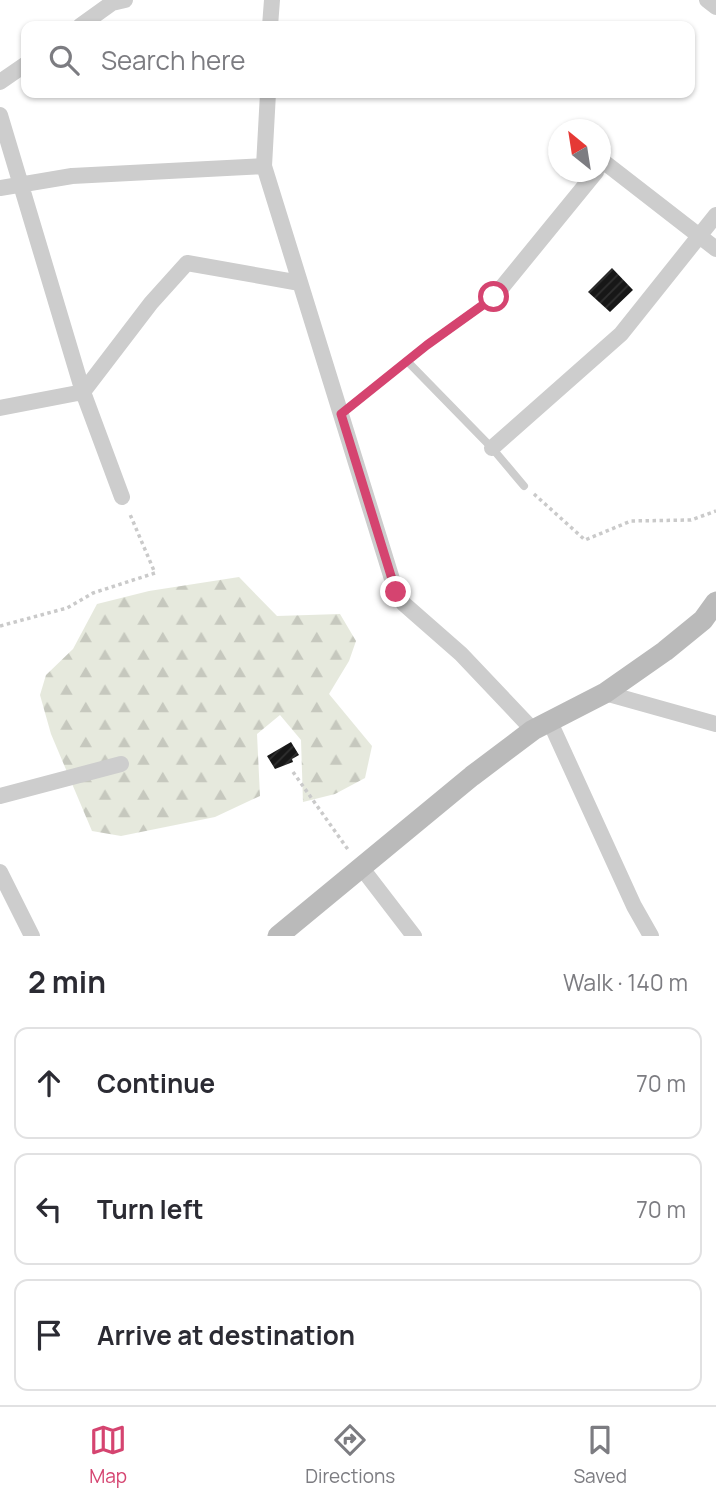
<!DOCTYPE html>
<meta charset="utf-8">
<style>
:root{--surface:#fff;--page:#f2f2f3;--text:#2b2b33;--muted:#7c7c81;--line:#e1e1e2;--accent:#d54470}
body{margin:0;font-family:Manrope,sans-serif;background:var(--page);color:var(--text)}
.compass{position:absolute;left:548px;top:119px;width:63px;height:63px;border-radius:50%;background:var(--surface);box-shadow:0 2px 5px #0004;rotate:330deg}
.stop{position:absolute;width:21px;height:21px;margin:-16px;border:5px solid #d54470;border-radius:50%;background:#fff}
.stop.end{background:#d54470;border-color:#fff;box-shadow:0 2px 7px #0008}
.list{margin:0;padding:0;list-style:none}
h2{display:flex;justify-content:space-between;align-items:center;height:91px;margin:0;padding:0 28px;font-size:30px}
h2 small{font-size:23px;font-weight:400;color:var(--muted)}
.list li{display:grid;grid-template-columns:46px 1fr auto;gap:21px;align-items:center;box-sizing:border-box;height:112px;margin:0 14px 14px;padding:0 14px;border:2px solid var(--line);border-radius:14px}
.list b{display:block;font-size:26px;white-space:nowrap}
.list em{font-size:23px;font-style:normal;color:var(--muted)}
.icon{flex:none;width:38px;height:38px;fill:none;stroke:currentColor;stroke-width:2;stroke-linecap:round;stroke-linejoin:round}
.map{position:relative;flex:none;width:716px;height:936px;overflow:hidden}
.search{position:absolute;background:var(--surface);box-shadow:0 2px 5px #0004;left:21px;right:21px;top:21px;height:77px;display:flex;align-items:center;gap:18px;box-sizing:border-box;padding:0 24px;border-radius:14px;color:var(--muted);font-size:26px}
.sheet{height:469px;background:var(--surface)}
nav{display:flex;justify-content:space-around;align-items:center;box-sizing:border-box;height:98px;border-top:2px solid var(--line);background:var(--surface);font-size:19px;color:var(--muted)}
nav a{display:grid;justify-items:center;gap:4px}
nav .on{color:var(--accent)}
.map>svg:first-child{display:block}
.forest{fill:url(#forest-firs)}
.building{fill:url(#building-hatch)}
.lines{fill:none;stroke-linecap:round;stroke-linejoin:round}
.path{stroke:#cacaca;stroke-width:3.5;stroke-dasharray:3.5 3.5;stroke-linecap:butt}
.lane{stroke:#cdcdcd;stroke-width:8}
.street{stroke:#cdcdcd;stroke-width:16}
.secondary{stroke:#bababa;stroke-width:21}
.route{stroke:#d54470;stroke-width:9}
</style>
<div class="map">
<svg width="716" height="936" viewBox="0 0 716 936">
<defs>
<pattern id="forest-firs" width="22" height="20" patternUnits="userSpaceOnUse" patternTransform="scale(1.75)"><rect width="22" height="20" fill="#e6e9dd"/><path d="M5 1l3.5 6h-7zM16 11l3.5 6h-7z" fill="#c6c8be"/></pattern>
<pattern id="building-hatch" width="6" height="6" patternUnits="userSpaceOnUse" patternTransform="scale(1.75)"><rect width="6" height="6" fill="#171717"/><path d="M-1 1l2-2M0 6l6-6M5 7l2-2" fill="none" stroke="#303030"/></pattern>
</defs>
<rect width="100%" height="100%" fill="#fff"/>
<!-- forest -->
<path class="forest" d="M239,577L277,616L340,614L356,641L349,661L329,694L372,746L365,778L335,794L303,802L301,740L280,715L257,734L260,796L215,817L121,836L92,831L51,734L40,695L46,675L73,649L97,604L149,591Z"/>
<!-- building -->
<path class="building" d="M612,268L633,290L610,312L588,292Z
M291,742L299,755L292,759L293,762L275,769L267,756Z"/>
<g class="lines">
<!-- path -->
<path class="path" d="M534,494L585,540L631,521L691,520L716,511
M0,626L67,608L93,593L155,573L129,512
M293,772L349,851"/>
<!-- lane -->
<path class="lane" d="M407,361L492,448L524,486
M341,414L427,345L494,297"/>
<!-- street -->
<path class="street" d="M707,0L716,7
M80,26L112,3L125,0
M270,26L272,0
M0,82L26,64
M268,93L264,166L396,592L404,604L461,654L533,730
M0,115L83,392L122,497
M600,166L604,162L716,249
M0,188L72,176L264,166
M494,297L596,172
M0,408L83,392L151,303L187,263L300,283
M492,448L621,334L716,215
M605,693L716,724
M550,722L634,906L651,936
M0,796L121,764
M361,867L414,936
M0,872L32,936"/>
<!-- secondary -->
<path class="secondary" d="M278,936L472,776L533,730L605,693L665,651L703,620L716,602"/>
</g>
<g class="lines">
<!-- route -->
<path class="route" d="M396,592L341,414L427,345L494,297"/>
</g>
</svg>
<svg class="compass" viewBox="-18 -18 36 36"><path d="M0-13l5 13h-10z" fill="#e53935"/><path d="M0 13l5-13h-10z" fill="#7c7c81"/></svg>
<div class="stop" style="left:494px;top:297px"></div>
<div class="stop end" style="left:396px;top:592px"></div>
<div class="search"><svg class="icon" aria-label="search" viewBox="0 0 24 24"><circle cx="10" cy="10" r="6"/><path d="M15 15l6 6"/></svg>Search here</div>
</div>
<section class="sheet">
<h2>2 min<small>Walk · 140 m</small></h2>
<ul class="list">
<li><svg class="icon" aria-label="ahead" viewBox="0 0 24 24"><path d="M12 20V5M6 11l6-6 6 6"/></svg><div><b>Continue</b></div><em>70 m</em></li>
<li><svg class="icon" aria-label="left" viewBox="0 0 24 24"><path d="M17 20v-9H6M10 6l-5 5 5 5"/></svg><div><b>Turn left</b></div><em>70 m</em></li>
<li><svg class="icon" aria-label="arrive" viewBox="0 0 24 24"><path d="M6 21V4h12l-3 4 3 4H6"/></svg><div><b>Arrive at destination</b></div></li>
</ul>
</section>
<nav>
<a class="on"><svg class="icon" aria-label="map" viewBox="0 0 24 24"><path d="M3 6l6-2 6 2 6-2v14l-6 2-6-2-6 2zM9 4v14M15 6v14"/></svg>Map</a>
<a><svg class="icon" aria-label="directions" viewBox="0 0 24 24"><path d="M12 3l9 9-9 9-9-9zM9 14v-3h6M13 9l2 2-2 2"/></svg>Directions</a>
<a><svg class="icon" aria-label="saved" viewBox="0 0 24 24"><path d="M7 4h10v16l-5-4-5 4z"/></svg>Saved</a>
</nav>
